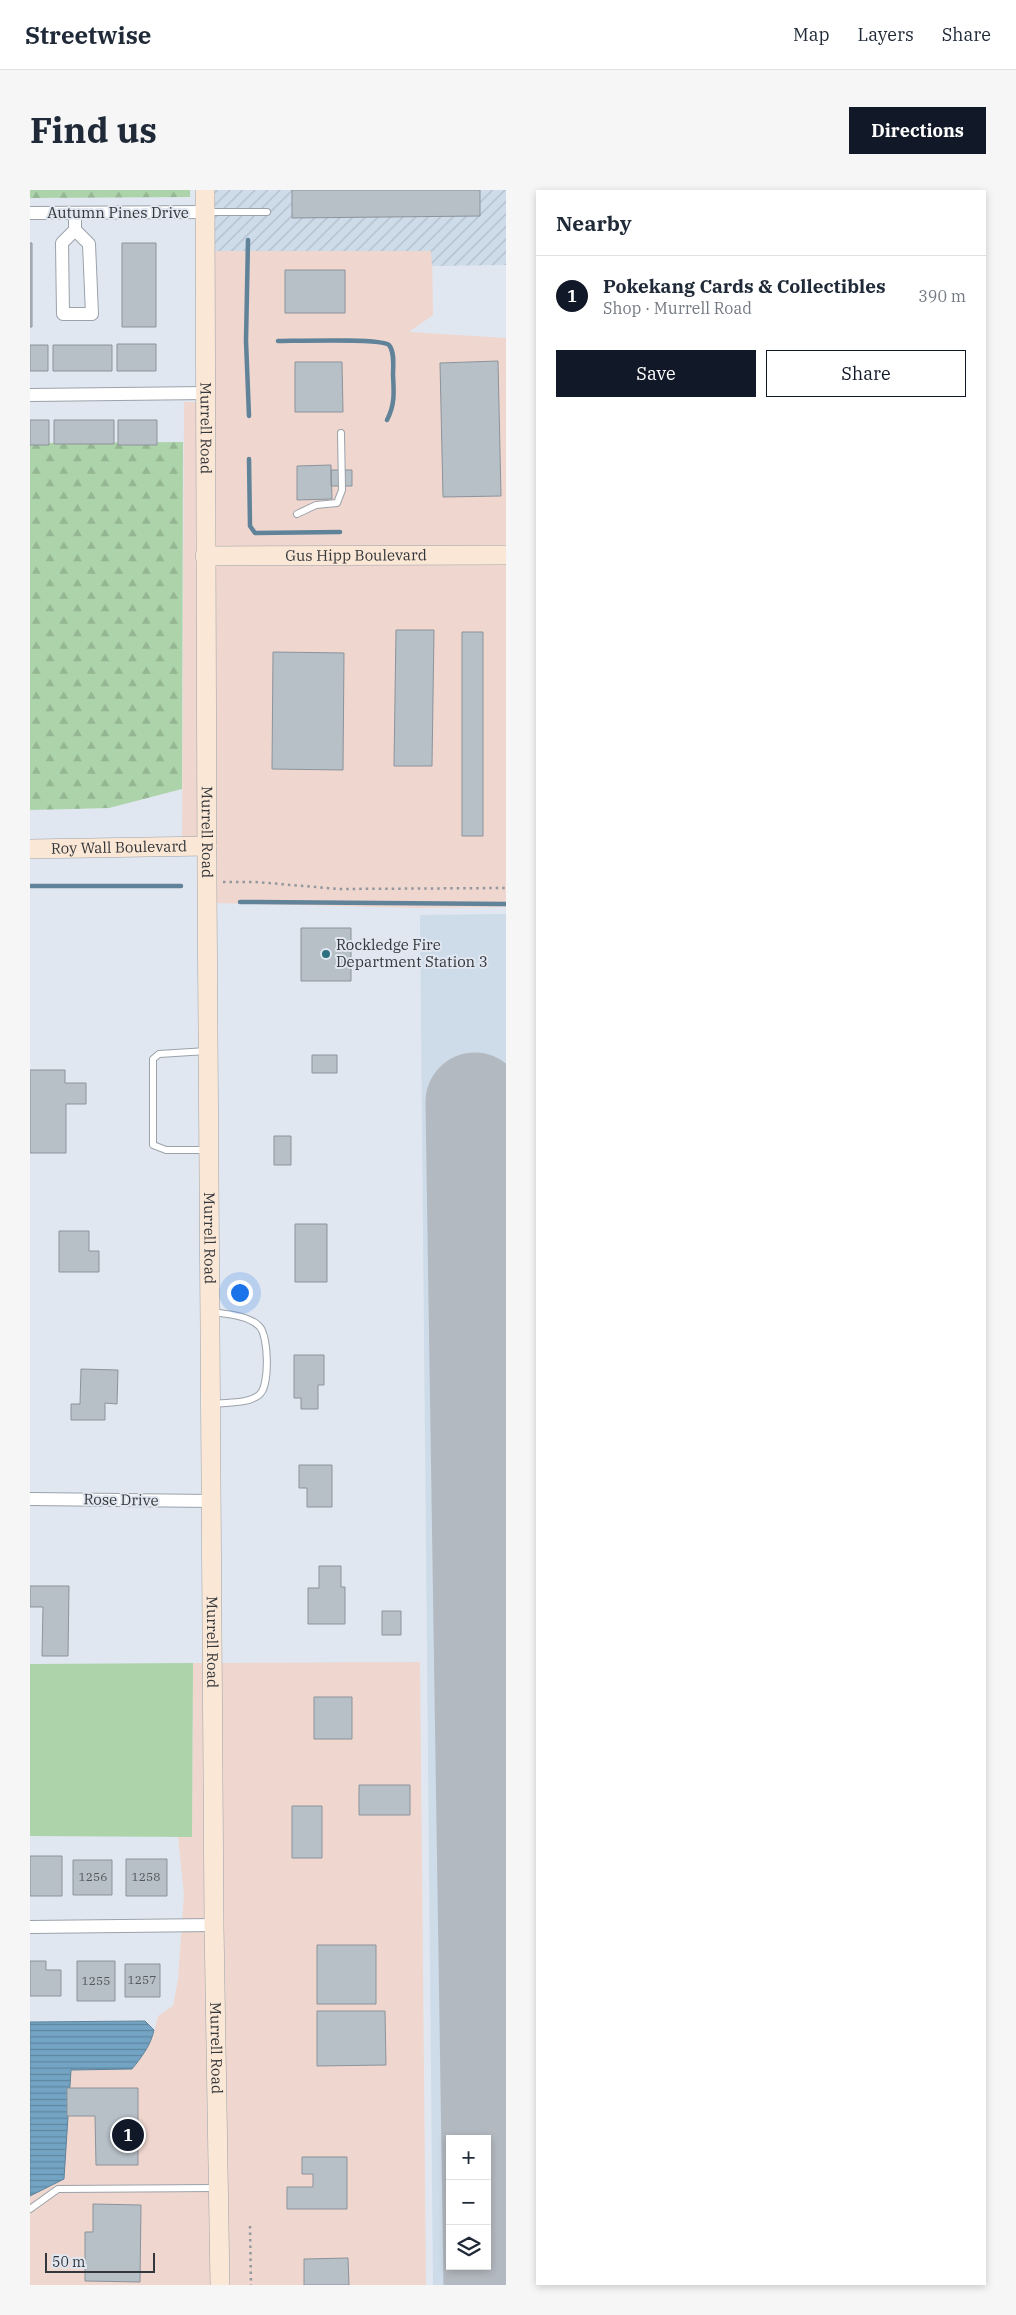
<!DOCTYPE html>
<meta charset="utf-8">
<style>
:root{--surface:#fff;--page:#f6f6f7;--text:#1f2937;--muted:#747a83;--line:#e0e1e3;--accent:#111827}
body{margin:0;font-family:"IBM Plex Serif",serif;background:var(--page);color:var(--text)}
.controls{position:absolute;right:15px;bottom:15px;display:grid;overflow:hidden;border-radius:0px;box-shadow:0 2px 8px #0003}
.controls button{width:45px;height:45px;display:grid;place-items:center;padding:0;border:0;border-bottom:1px solid var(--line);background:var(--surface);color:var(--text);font:25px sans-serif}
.scale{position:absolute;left:15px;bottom:12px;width:110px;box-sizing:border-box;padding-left:5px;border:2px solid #33363a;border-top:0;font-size:14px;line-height:18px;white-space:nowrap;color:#33363a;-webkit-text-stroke:4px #e0e7f0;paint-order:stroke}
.you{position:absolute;left:209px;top:1102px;width:18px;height:18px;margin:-12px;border:4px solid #fff;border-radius:50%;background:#1a73e8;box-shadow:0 0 0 8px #1a73e833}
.badge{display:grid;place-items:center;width:32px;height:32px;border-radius:50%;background:var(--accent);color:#fff;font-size:16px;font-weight:700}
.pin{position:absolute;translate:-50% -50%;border:2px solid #fff;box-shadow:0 1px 5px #0006}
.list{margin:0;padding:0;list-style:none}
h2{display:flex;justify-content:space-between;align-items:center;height:65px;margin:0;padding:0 20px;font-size:21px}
h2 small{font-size:16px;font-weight:400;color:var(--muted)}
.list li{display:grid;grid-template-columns:32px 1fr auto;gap:15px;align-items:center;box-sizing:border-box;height:80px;padding:0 20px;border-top:1px solid var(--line)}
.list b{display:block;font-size:19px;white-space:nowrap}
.list p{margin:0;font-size:16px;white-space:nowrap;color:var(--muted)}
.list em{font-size:16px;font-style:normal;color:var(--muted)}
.actions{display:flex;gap:10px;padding:15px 20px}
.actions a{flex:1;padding:11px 0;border:1px solid var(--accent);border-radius:0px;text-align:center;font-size:18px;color:var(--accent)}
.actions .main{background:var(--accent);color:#fff}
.icon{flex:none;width:28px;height:28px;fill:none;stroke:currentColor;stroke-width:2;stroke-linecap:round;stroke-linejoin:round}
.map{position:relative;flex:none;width:476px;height:2095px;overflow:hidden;border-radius:0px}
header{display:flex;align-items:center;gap:30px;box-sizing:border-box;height:70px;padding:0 25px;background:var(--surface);border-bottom:1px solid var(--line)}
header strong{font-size:24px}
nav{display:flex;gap:28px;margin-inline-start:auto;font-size:18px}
.intro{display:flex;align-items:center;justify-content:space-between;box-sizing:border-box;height:120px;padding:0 30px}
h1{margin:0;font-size:35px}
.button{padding:12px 22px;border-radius:0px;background:var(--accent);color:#fff;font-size:18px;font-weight:700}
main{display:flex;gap:30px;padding:0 30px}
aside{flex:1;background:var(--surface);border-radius:0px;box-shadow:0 2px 8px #0003}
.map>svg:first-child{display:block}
.commercial{fill:#efd6ce}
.industrial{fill:url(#industrial-furrows)}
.built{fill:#cedbe9;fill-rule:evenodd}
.green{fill:#acd3a9}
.forest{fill:url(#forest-firs)}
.water{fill:url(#water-rules);stroke:#60839a}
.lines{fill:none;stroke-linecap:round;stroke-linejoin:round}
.stream{stroke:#60839a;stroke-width:4.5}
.taxiway{stroke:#b3b9c0;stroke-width:40}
.runway{stroke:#b3b9c0;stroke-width:99}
.building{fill:#b7bfc7;stroke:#8c939b}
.lane-casing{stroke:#9ba2aa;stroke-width:8}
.street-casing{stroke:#9ba2aa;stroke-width:14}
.secondary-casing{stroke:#9ba2aa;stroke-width:20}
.path{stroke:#93989f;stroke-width:2.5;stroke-dasharray:2.5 4;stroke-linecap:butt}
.lane{stroke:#fff;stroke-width:6}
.street{stroke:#fff;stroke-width:12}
.secondary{stroke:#fae7d5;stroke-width:19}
.poi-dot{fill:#2d7181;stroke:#e0e7f0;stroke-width:2}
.labels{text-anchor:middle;stroke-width:4;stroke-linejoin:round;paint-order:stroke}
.number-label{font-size:12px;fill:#54585d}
.street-label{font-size:15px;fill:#33363a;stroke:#e0e7f0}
.poi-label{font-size:15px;fill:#33363a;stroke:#e0e7f0;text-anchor:start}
</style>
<header>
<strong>Streetwise</strong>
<nav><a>Map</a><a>Layers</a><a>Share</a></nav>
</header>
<div class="intro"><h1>Find us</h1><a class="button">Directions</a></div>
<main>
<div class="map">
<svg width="476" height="2095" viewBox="0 0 476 2095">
<defs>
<pattern id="industrial-furrows" width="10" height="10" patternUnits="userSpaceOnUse" patternTransform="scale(1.25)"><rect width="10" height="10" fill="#cedbe9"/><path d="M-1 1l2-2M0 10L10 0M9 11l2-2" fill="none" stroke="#b1bdc9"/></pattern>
<pattern id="forest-firs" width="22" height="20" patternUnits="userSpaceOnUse" patternTransform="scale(1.25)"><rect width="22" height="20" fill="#acd3a9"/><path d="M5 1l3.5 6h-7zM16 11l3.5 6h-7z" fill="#94b692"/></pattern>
<pattern id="water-rules" width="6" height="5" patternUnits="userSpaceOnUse" patternTransform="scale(1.25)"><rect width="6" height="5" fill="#73a4c3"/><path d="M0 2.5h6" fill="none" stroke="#5f869f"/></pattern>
</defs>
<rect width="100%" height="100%" fill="#e0e7f0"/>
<!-- commercial -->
<path class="commercial" d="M183,61H402L403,125L379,142L476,148V356L183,357Z
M154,212H170L169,648H152Z
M183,374H476V717L387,718L185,713Z
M390,1472L396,2095H198L190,1473Z
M163,1473H175L183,2095H0V2006L34,1989L41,1880L102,1879L115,1862L123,1846L128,1826L143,1816L148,1790L154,1705L148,1647L162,1646Z"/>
<!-- industrial -->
<path class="industrial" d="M183,0H476V75L402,76L401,61H183Z"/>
<!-- built -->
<path class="built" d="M476,724V2095H403L390,725ZM420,1949H457V2076H420Z"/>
<!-- green -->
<path class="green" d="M163,1473L162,1647L0,1646V1474Z"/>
<!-- forest -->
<path class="forest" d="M0,0H160V7L0,8Z
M153,252L152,599L79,618L0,620V253Z"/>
<!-- water -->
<path class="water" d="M115,1831L124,1840C121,1855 111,1868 102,1879L41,1880L34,1989L0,2006V1832Z"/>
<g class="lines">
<!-- stream -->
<path class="stream" d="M218,50L216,151L219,226
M248,151C263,151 353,148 359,155C365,162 363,177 363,185C364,202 365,215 357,230
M219,269L220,336L225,343L310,342
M0,696H151
M210,712L476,714"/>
<!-- taxiway -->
<path class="taxiway" d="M445,936L476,939"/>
<!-- runway -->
<path class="runway" d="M445,912L463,2095"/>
</g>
<!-- building -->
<path class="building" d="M262,0H450V26L262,28Z
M0,53H2V137H0Z
M92,53H126V137H92Z
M255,80H315V123H255Z
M87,154H126V181H87Z
M0,155H18V181H0Z
M23,155H82V181H23Z
M468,171L471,306L413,307L410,173Z
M265,172H312L313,222H265Z
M0,230H19V255H0Z
M24,230H84V254H24Z
M88,230H127V255H88Z
M301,275L302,309L267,310V276Z
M301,280H322V296H301Z
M366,440H404L402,576H364Z
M432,442H453V646H432Z
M243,462L314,463L313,580L242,579Z
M271,738H321V791H271Z
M282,865H307V883H282Z
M0,880H35V893H56V914H36V963H0Z
M244,946H261V975H244Z
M265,1034H297V1092H265Z
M29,1041H59V1061H69V1082H29Z
M264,1165H294V1195H288V1219H271V1208H264Z
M51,1179L88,1180L87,1214L75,1213V1230H41V1214H50Z
M269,1275H302V1317H277V1298H269Z
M289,1376H311V1397H315V1434H278V1398H289Z
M0,1396H39L38,1466H12L13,1417H0Z
M352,1421H371V1445H352Z
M284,1507H322V1549H284Z
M329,1595H380V1625H329Z
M262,1616H292V1668H262Z
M0,1666H32V1706H0Z
M96,1669H137V1706H96Z
M43,1670H82V1705H43Z
M287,1755H346V1814H287Z
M0,1771H16V1780H31V1806H0Z
M47,1771H85V1811H47Z
M95,1774H130V1807H95Z
M287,1821H355L356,1875L287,1876Z
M37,1898H108V1975H66L65,1926H37Z
M272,1967H317V2019H257V1997H283V1984H272Z
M63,2014L111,2015L110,2092L55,2091V2042H63Z
M318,2068L319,2095H274V2069Z"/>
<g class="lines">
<!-- lane casing -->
<g class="lane-casing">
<path id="lane" d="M177,22H237
M267,324L286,315L307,313L312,300L311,243
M177,861L129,864L123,869V955L136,960H178
M182,1122C196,1124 218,1125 229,1136C239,1145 240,1197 229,1205C218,1214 197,1212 184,1214
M0,2019L28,1999L187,1998"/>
</g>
<!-- street casing -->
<g class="street-casing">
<path id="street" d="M0,23L176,22
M45,23V40L59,54L62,124H33L32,53L45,40
M0,205L177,203
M0,1309L182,1311
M0,1737L184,1735"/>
</g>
<!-- secondary casing -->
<g class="secondary-casing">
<g id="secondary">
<path id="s1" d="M175,0L177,692L184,1735L190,2095"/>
<path id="s2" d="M175,366L476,365"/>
<path id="s3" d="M0,659L177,656"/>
</g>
</g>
<!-- path -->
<path class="path" d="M193,692H226L309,699L476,698
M220,2036L221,2095"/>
<!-- lane -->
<use href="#lane" class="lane"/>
<!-- street -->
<use href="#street" class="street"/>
<!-- secondary -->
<use href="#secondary" class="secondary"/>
</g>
<!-- markers -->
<circle class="poi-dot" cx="296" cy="764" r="5"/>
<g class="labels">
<!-- number labels -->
<g class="number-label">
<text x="63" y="1691">1256</text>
<text x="116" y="1691">1258</text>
<text x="112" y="1794">1257</text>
<text x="66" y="1795">1255</text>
</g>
<!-- street labels -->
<g class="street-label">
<text x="88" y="28">Autumn Pines Drive</text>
<text dy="5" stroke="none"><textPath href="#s1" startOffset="238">Murrell Road</textPath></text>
<text dy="5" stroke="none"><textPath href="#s2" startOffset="151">Gus Hipp Boulevard</textPath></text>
<text dy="5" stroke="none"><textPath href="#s1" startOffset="642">Murrell Road</textPath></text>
<text dy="5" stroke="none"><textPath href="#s3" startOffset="89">Roy Wall Boulevard</textPath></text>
<text dy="5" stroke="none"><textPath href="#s1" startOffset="1048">Murrell Road</textPath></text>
<text transform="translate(91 1310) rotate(1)" y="5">Rose Drive</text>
<text dy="5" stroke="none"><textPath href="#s1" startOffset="1452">Murrell Road</textPath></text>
<text dy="5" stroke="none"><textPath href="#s1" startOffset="1858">Murrell Road</textPath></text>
</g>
<!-- poi labels -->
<g class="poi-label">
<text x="306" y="760">Rockledge Fire<tspan x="306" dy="17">Department Station 3</tspan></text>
</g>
</g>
</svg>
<div class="controls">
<button>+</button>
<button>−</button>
<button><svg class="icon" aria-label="layers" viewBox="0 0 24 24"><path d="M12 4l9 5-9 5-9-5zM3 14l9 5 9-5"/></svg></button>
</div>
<div class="scale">50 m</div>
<div class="you"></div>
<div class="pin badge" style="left:98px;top:1945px">1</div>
</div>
<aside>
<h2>Nearby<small></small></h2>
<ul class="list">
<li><span class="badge">1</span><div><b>Pokekang Cards &amp; Collectibles</b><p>Shop · Murrell Road</p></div><em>390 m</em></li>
</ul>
<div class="actions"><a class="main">Save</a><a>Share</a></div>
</aside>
</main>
